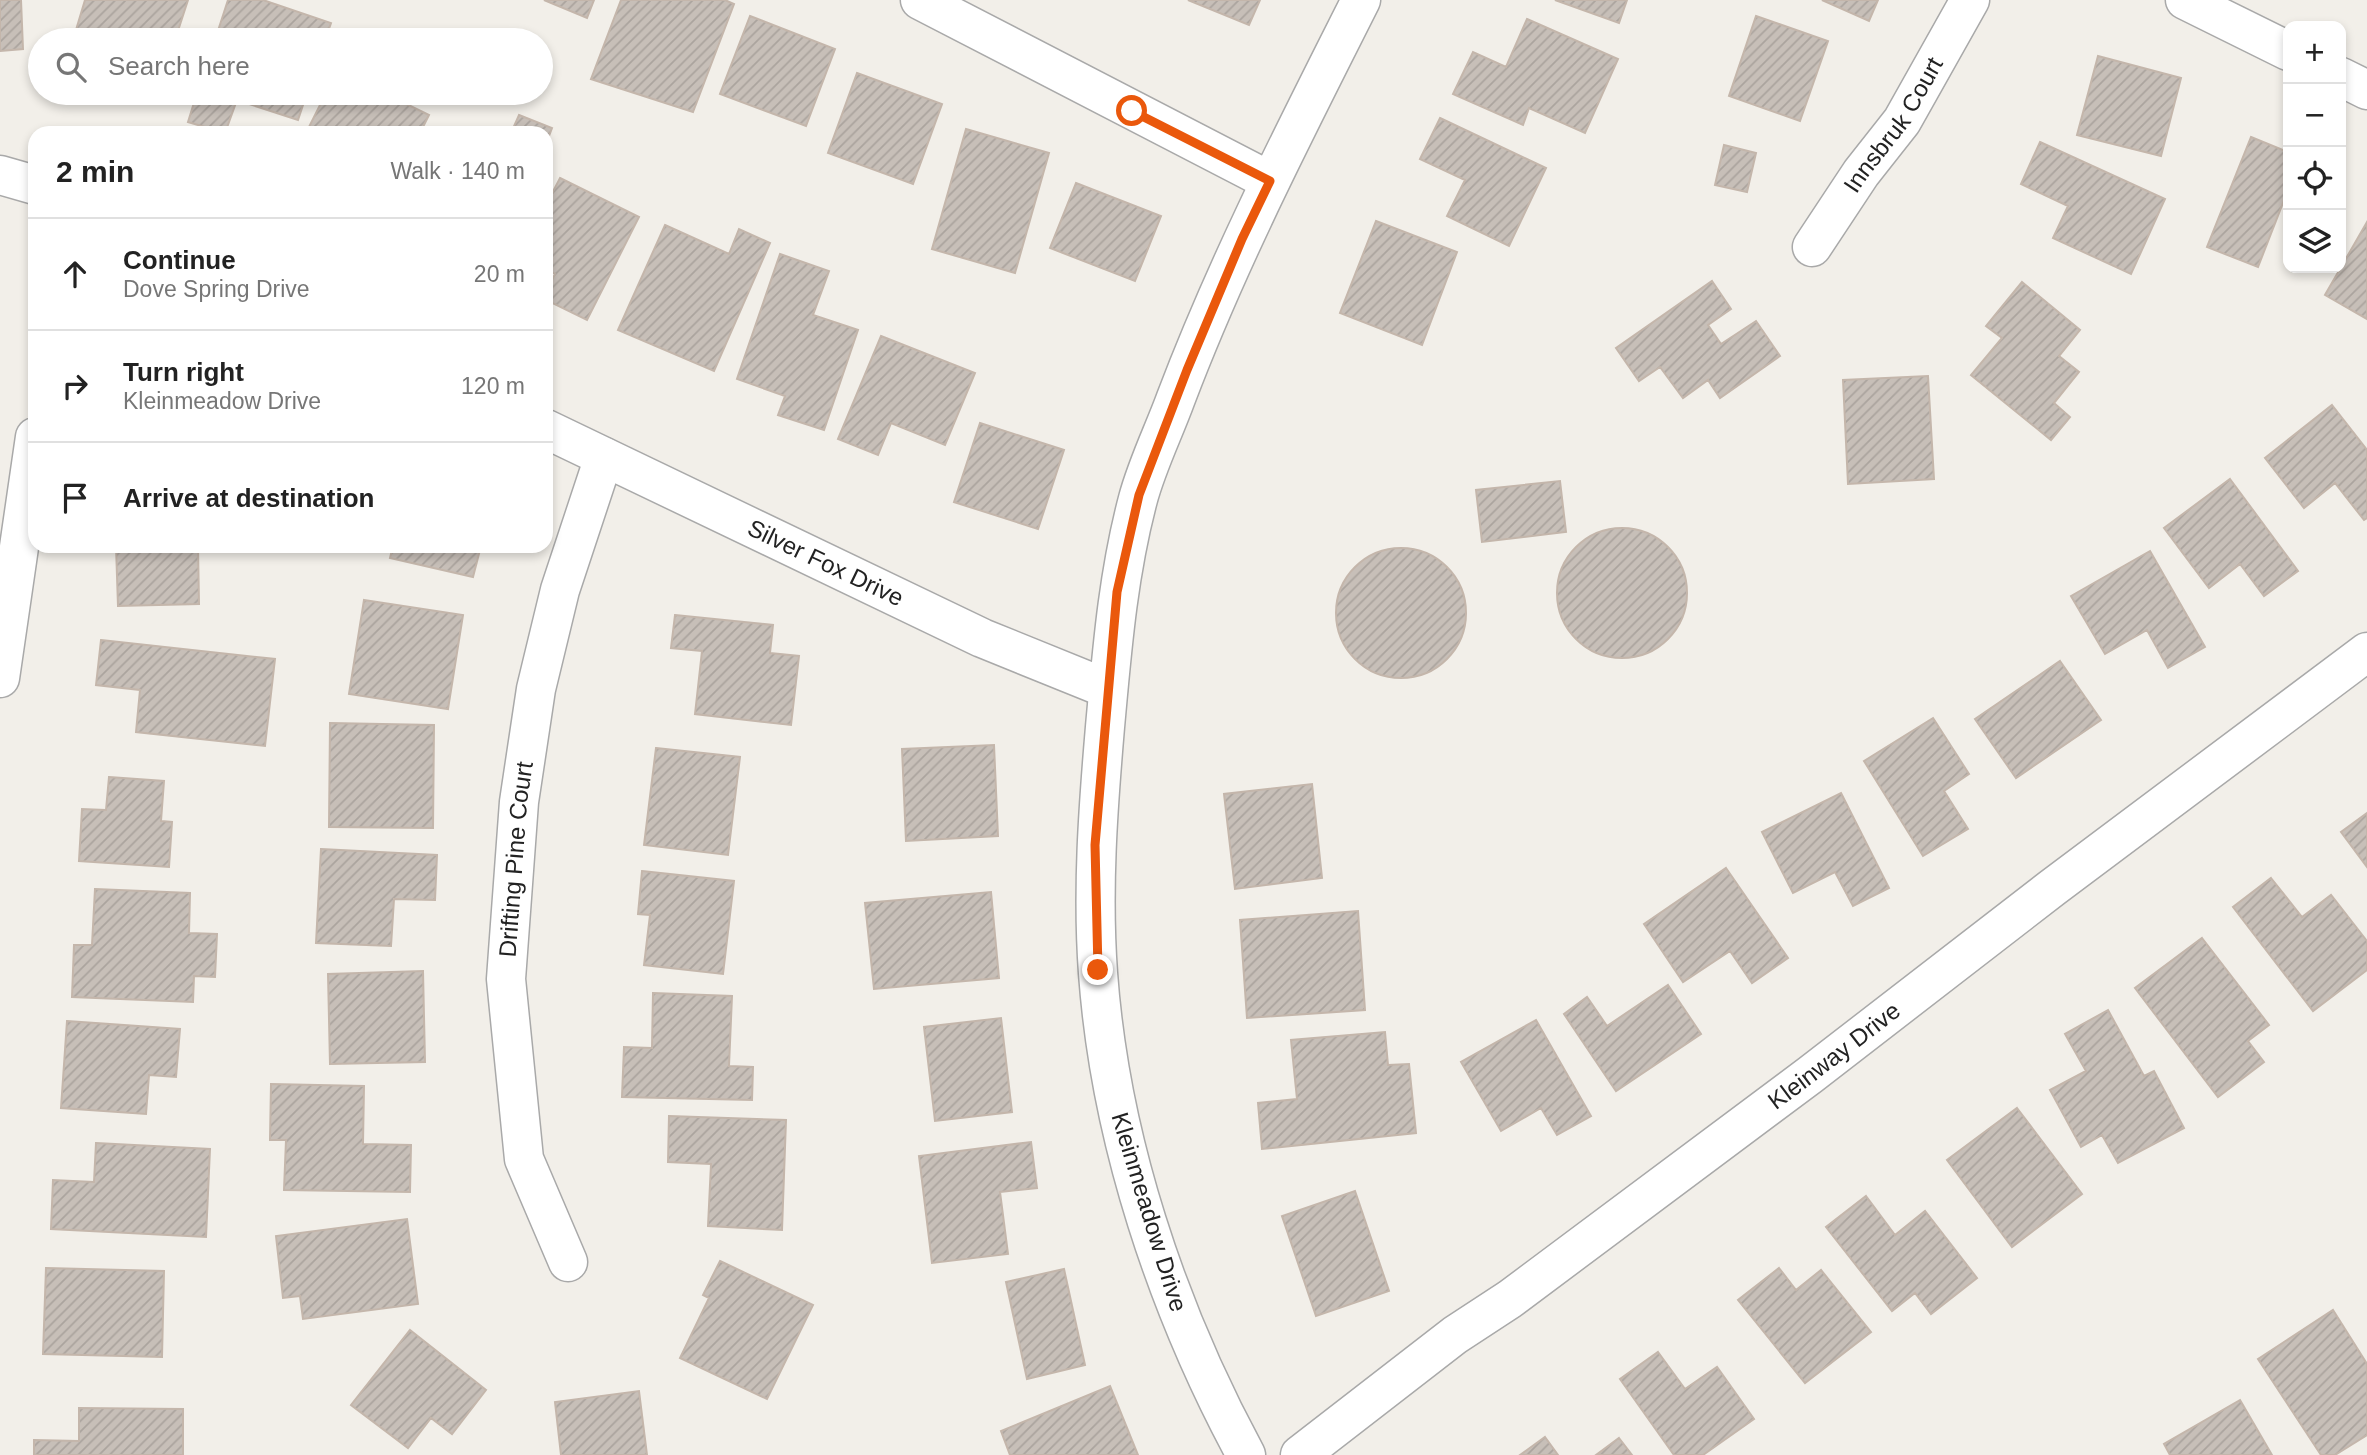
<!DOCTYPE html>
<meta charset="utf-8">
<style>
:root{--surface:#fff;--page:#f6f6f6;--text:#222;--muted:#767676;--line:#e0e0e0}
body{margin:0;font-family:Arial,sans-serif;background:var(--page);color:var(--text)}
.controls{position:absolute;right:21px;top:21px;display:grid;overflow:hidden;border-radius:14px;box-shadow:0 4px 10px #0003}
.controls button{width:63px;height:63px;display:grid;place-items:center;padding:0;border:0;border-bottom:2px solid var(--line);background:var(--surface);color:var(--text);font:35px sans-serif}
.stop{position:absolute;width:21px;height:21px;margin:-16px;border:5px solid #ea580c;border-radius:50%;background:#fff}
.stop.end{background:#ea580c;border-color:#fff;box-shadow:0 2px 7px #0008}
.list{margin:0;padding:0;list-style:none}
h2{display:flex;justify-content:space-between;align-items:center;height:91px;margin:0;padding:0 28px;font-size:30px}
h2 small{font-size:23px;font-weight:400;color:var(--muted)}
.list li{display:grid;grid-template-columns:46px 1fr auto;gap:21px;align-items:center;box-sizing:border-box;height:112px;padding:0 28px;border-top:2px solid var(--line)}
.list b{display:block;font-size:26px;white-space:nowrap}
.list p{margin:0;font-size:23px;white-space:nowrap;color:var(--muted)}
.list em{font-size:23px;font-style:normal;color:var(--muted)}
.icon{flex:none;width:38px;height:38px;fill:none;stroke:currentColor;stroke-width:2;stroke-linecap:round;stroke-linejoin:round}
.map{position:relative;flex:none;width:2367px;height:1455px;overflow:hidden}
.search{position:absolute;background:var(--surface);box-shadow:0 4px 10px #0003;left:28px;top:28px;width:525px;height:77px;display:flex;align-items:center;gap:18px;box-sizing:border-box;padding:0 24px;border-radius:38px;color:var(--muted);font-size:26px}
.panel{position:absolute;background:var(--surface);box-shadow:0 4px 10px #0003;left:28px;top:126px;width:525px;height:427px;border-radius:21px}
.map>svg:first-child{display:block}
.building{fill:url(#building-hatch);stroke:#c4b6ab;stroke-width:2}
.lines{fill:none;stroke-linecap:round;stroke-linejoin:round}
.minor-casing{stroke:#a9a9a9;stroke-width:41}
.minor{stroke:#fff;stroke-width:38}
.route{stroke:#ea580c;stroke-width:9}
.labels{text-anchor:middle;stroke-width:5;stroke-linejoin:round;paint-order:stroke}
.street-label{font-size:24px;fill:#222;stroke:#fff}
</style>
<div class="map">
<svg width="2367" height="1455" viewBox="0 0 2367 1455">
<defs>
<pattern id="building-hatch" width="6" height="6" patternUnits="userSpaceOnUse" patternTransform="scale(1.75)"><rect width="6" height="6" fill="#c7bfb8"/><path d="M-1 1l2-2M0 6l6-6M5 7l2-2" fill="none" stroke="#aba49e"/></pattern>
</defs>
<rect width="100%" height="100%" fill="#f2efe9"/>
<!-- building -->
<path class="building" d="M0,0H21L23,49L0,51Z
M85,0H188L175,40H73Z
M228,0H263L331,23L325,40H215Z
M544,0H594L587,18Z
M621,0H725L734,4L693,112L591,79Z
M1188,0H1260L1249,25Z
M1555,0H1627L1619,23Z
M1822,0H1878L1869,21Z
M750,16L835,49L806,126L720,94Z
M1756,16L1828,41L1800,121L1729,96Z
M1527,19L1618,59L1585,133L1529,108L1523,125L1453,94L1473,52L1506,67Z
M2098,56L2181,78L2161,156L2077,135Z
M857,73L942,104L913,184L828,153Z
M197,93H307L298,120L237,100L225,133L188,122Z
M326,93H384L429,115L420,133H306Z
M519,115L552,128L546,144V133H511Z
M1440,118L1546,168L1509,246L1447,216L1465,180L1420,159Z
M966,129L1049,153L1015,273L932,249Z
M2251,137L2288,152V190L2258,267L2207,247Z
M2040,142L2165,199L2131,274L2053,238L2068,206L2021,184Z
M1724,145L1756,153L1747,192L1715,185Z
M560,178L639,217L587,320L546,300V292L555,274L546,269V205Z
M1076,183L1161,216L1135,281L1050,248Z
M1376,221L1457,252L1422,345L1340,313Z
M2367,222V319L2325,295Z
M665,225L729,254L739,229L770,243L714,371L618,330Z
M780,254L829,271L813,315L858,330L824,430L778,415L785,396L737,379Z
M1712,281L1731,309L1708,325L1721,344L1756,321L1780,356L1720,398L1708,380L1683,398L1660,367L1639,381L1616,348Z
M2022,282L2080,330L2059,356L2079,372L2054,403L2070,417L2051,440L1971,375L2002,338L1986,326Z
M881,336L975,373L945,445L891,423L878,455L838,439Z
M1928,376L1934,479L1848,484L1843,380Z
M2332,405L2367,450V518L2364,520L2335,483L2304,508L2265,458Z
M980,423L1064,450L1038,529L954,502Z
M2230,479L2298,571L2264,596L2240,564L2209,588L2164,528Z
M1560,481L1566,532L1482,542L1476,490Z
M1557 593a65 65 0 1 1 130 0a65 65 0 1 1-130 0Z
M116,546H198L199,604L118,606Z
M393,546H481L473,577L390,558Z
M1336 613a65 65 0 1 1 130 0a65 65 0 1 1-130 0Z
M2150,551L2205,647L2168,668L2147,630L2105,654L2071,596Z
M364,600L463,615L448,709L349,694Z
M675,615L773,625L770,653L799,656L791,725L695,714L702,651L671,648Z
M101,640L275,659L265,746L136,732L140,690L96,685Z
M2060,661L2101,720L2016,778L1975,719Z
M1933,718L1969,774L1944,791L1968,829L1923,856L1864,761Z
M330,723L434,725L433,828L329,827Z
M994,745L998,836L906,841L902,749Z
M656,748L740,757L728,855L644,845Z
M109,777L164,781L161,821L172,822L169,867L79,861L82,809L106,810Z
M1312,784L1322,878L1235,889L1224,794Z
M1841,793L1889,888L1853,906L1835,872L1793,893L1762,832Z
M2367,813V867L2341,832Z
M321,849L437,855L435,900L394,899L391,946L316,943Z
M1726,868L1788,958L1752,983L1730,951L1683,982L1644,924Z
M642,871L734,881L723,974L644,965L650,915L638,914Z
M2271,878L2302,917L2331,895L2367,941V970L2313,1011L2233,907Z
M95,889L190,893L189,933L217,934L215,977L194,976L193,1002L72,997L74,945H92Z
M991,892L999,978L874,989L865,903Z
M1358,911L1365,1010L1247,1018L1240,920Z
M2202,938L2269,1025L2248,1041L2264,1062L2218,1097L2135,988Z
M423,971L425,1062L330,1064L328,974Z
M1668,985L1701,1034L1616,1091L1564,1014L1587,997L1607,1026Z
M653,993L732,996L729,1066L753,1067L752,1100L622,1097L624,1047L652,1048Z
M2108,1010L2144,1076L2154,1071L2184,1128L2118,1163L2102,1135L2081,1147L2050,1090L2086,1071L2065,1034Z
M1001,1018L1012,1112L935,1121L924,1027Z
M1536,1020L1591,1116L1557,1135L1541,1108L1501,1131L1461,1062Z
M67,1021L180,1029L176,1077L149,1075L146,1114L61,1108Z
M1385,1032L1388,1065L1409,1064L1416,1133L1262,1149L1258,1103L1297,1099L1291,1040Z
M271,1084L364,1086L363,1144L411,1145L410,1192L284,1190L286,1140H270Z
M2017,1108L2082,1194L2012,1247L1947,1160Z
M669,1116L786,1120L782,1230L708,1226L711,1164L668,1162Z
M1031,1142L1037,1188L1000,1192L1008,1254L932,1263L919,1156Z
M96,1143L210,1149L206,1237L51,1229L53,1180L94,1182Z
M1355,1191L1389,1291L1316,1316L1282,1216Z
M1866,1196L1895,1235L1925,1211L1977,1278L1931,1314L1915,1293L1892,1311L1826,1227Z
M407,1219L418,1304L303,1319L300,1296L283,1298L276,1236Z
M720,1261L813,1305L767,1399L680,1358L709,1298L703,1295Z
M46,1268L164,1271L162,1357L43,1354Z
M1779,1268L1796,1290L1821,1270L1871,1332L1805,1383L1738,1300Z
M1064,1269L1085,1365L1027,1379L1006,1282Z
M2333,1310L2367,1364V1435L2335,1455H2321L2258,1359Z
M410,1330L486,1390L452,1434L431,1418L408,1448L351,1405Z
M1658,1352L1685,1389L1717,1367L1754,1419L1703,1455H1674L1620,1379Z
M1110,1386L1138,1455H1010L1001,1431Z
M639,1391L647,1455H561L555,1402Z
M2240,1400L2272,1455H2170L2164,1444Z
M79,1408L183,1409V1455H34V1440L79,1441Z
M1545,1437L1558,1455H1520Z
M1619,1438L1632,1455H1596Z"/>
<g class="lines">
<!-- minor casing -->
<g class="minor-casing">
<g id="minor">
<path d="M920,0L1270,181"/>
<path d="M2185,0L2288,51"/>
<path d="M2341,77L2367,90"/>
<path d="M0,175L35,185"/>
<path id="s1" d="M1812,247L1861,173L1902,121L1970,0"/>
<path id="s2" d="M546,429L982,638L1108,689"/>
<path d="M0,678L35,437"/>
<path id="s3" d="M568,1262L524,1159L506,979L519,802L536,689L560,590L604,457"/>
<path d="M1246,1455C1167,1309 1110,1139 1098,973C1092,890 1098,809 1105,727C1112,650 1118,574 1138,499C1147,465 1164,431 1176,398C1228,261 1295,131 1361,0"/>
<path id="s4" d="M1300,1455L1455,1335L1510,1299L1810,1075L2052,888L2367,652"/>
</g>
</g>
<!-- minor -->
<use href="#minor" class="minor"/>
</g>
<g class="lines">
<!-- route -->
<path class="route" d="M1098,970L1095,845L1117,592L1139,495L1187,370L1242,239L1270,181L1132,111"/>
</g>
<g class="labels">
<!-- street labels -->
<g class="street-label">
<text dy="8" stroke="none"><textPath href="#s1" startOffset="147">Innsbruk Court</textPath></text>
<text dy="8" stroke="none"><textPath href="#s2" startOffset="310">Silver Fox Drive</textPath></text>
<text dy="8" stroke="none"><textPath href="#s3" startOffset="413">Drifting Pine Court</textPath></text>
<text dy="8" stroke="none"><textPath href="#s4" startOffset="667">Kleinway Drive</textPath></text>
<text transform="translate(1149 1212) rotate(73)" y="8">Kleinmeadow Drive</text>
</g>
</g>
</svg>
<div class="controls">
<button>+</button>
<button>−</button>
<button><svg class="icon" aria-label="locate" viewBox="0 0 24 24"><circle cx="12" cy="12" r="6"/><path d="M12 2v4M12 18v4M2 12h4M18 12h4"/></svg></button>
<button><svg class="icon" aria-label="layers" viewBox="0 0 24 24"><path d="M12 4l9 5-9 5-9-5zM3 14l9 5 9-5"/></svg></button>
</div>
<div class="stop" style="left:1132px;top:111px"></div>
<div class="stop end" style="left:1098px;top:970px"></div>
<div class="search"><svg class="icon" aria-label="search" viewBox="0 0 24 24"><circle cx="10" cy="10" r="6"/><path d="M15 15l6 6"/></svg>Search here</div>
<section class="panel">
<h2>2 min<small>Walk · 140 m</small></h2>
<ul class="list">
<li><svg class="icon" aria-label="ahead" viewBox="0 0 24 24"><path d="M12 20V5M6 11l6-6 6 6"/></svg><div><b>Continue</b><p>Dove Spring Drive</p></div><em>20 m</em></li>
<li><svg class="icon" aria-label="right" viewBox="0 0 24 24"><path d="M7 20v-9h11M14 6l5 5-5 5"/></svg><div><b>Turn right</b><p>Kleinmeadow Drive</p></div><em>120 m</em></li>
<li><svg class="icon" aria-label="arrive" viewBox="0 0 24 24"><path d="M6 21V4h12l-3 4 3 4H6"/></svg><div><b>Arrive at destination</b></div></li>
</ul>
</section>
</div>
